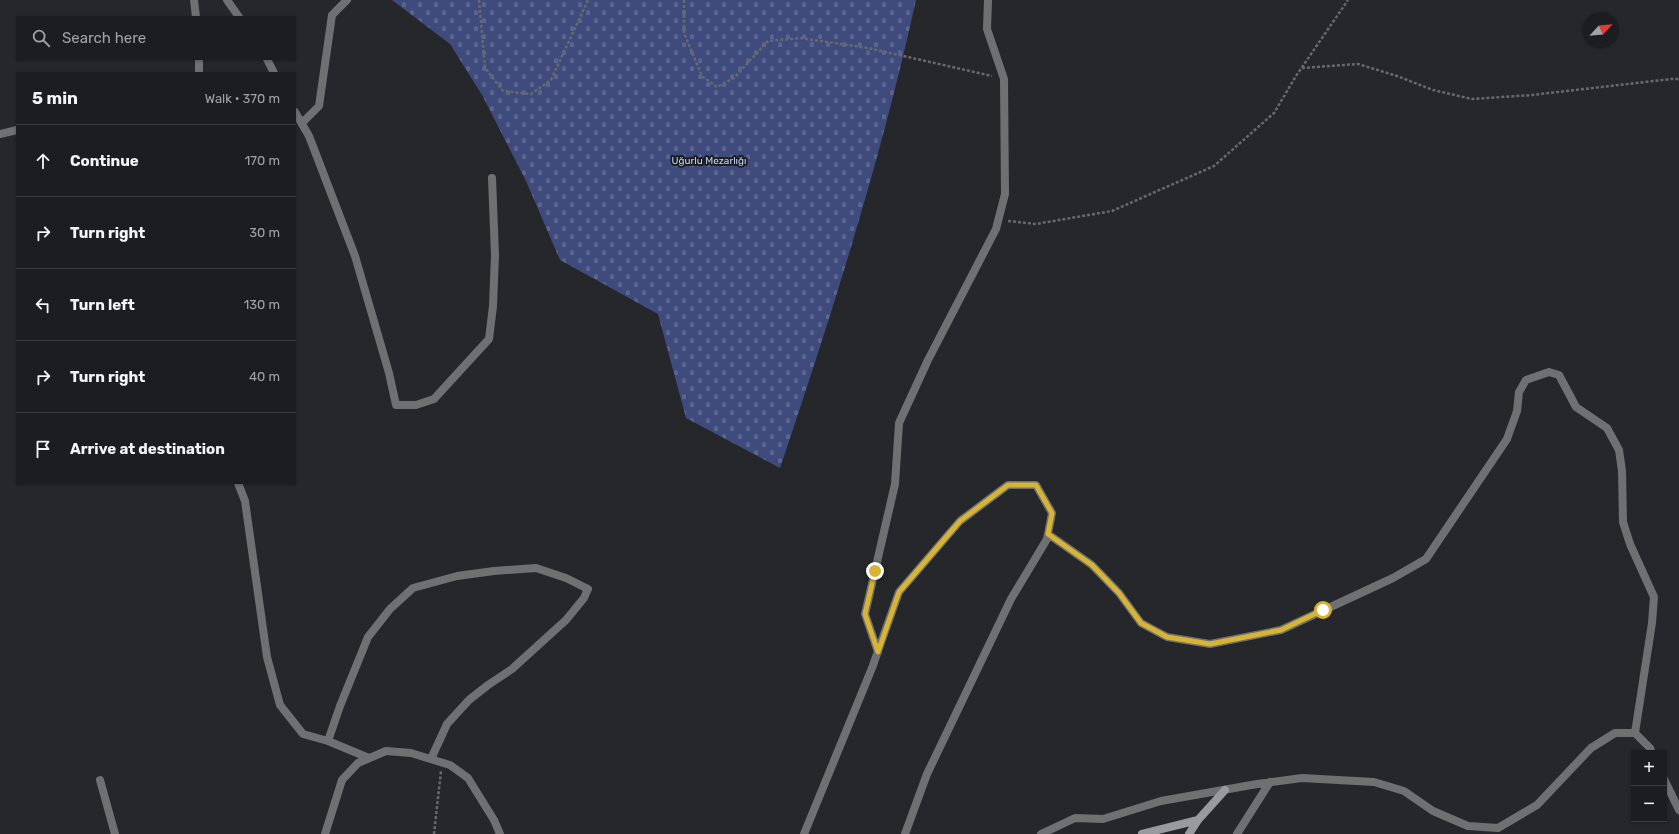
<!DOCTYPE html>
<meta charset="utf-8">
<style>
:root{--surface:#1c1d20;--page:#292a2d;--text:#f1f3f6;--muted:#a0a2a5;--line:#3a3b3e}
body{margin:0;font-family:Rubik,sans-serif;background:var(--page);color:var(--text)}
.controls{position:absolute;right:12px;bottom:12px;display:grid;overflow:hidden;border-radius:0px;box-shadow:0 1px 3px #0004}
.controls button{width:36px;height:36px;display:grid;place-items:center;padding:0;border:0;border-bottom:1px solid var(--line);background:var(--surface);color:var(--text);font:20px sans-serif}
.compass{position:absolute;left:1583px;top:12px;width:36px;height:36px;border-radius:50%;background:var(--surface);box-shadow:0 1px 3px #0004;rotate:64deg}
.stop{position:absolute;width:12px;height:12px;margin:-9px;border:3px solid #d8b434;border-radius:50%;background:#fff}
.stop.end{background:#d8b434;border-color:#fff;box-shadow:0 1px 4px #0008}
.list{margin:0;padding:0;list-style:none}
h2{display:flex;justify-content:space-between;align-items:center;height:52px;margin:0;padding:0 16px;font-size:17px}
h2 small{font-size:13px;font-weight:400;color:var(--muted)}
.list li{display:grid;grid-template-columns:26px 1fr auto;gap:12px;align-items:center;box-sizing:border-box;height:72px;padding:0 16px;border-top:1px solid var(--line)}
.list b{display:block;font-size:15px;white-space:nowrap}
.list em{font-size:13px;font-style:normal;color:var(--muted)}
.icon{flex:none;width:22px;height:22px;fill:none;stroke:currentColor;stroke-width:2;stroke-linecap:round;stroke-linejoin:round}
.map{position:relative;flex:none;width:1679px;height:834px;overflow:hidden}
.search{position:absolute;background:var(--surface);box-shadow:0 1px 3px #0004;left:16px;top:16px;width:280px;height:44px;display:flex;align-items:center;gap:10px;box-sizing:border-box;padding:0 14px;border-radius:0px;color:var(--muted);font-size:15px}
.panel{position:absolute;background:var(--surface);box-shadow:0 1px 3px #0004;left:16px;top:72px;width:280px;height:412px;border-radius:0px}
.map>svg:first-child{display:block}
.cemetery{fill:url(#cemetery-stones)}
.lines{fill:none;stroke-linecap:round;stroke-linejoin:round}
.path{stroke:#68696c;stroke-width:2.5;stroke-dasharray:3 2;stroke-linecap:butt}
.minor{stroke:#6f7072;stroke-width:8}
.secondary{stroke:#989a9d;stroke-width:8}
.route{stroke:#d8b434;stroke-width:5}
.labels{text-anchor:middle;stroke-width:4;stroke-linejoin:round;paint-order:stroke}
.park-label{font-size:10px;fill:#c5d1fb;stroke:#1c1e22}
</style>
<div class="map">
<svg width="1679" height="834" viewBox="0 0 1679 834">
<defs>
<pattern id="cemetery-stones" width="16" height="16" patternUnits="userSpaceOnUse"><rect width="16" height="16" fill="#3f4b7d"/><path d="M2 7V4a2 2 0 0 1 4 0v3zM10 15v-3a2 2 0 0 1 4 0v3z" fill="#5a648f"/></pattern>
</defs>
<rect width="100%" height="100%" fill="#26272b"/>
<!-- cemetery -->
<path class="cemetery" d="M392,0H916C881,159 832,314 780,468L686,418L658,314L560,260L526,181L482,95L450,44Z"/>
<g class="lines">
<!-- path -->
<path class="path" d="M479,0L485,68L503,91L531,94L551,80L588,0
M684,0V33L702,76L717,87L734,78L768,41L800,38L868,48L992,76
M1302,68L1358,64L1397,76L1433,90L1472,99L1532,95L1671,79H1679
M1008,221L1036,224L1112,211L1214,166L1274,113L1296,76L1348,0
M434,834L441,771"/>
<!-- minor -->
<path class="minor" d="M194,0L196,17
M227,0L239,17
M267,59L274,73
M199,73V59
M295,112L309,136L355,256L389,373L396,405H416L434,399L489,339L493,306L495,255L492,178
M302,123L319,106L332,15L347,0
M0,134L17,130
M238,483L245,501L267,657L280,705L303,734L328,741L369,758
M1048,534L1092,565L1119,593L1141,623L1167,637L1210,644L1281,630L1393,578L1426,559L1507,439L1517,411L1519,392L1526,380L1549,372L1559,375L1576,407L1607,428L1619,450L1622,471L1623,522L1630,544L1654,597L1652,623L1635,733
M878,652L865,614L895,484L899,423L928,360L996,229L1005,194L1004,79L987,29L988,0
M328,741L340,706L368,637L390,609L413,588L457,576L494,571L536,568L566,578L588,589L584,598L566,620L512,669L488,685L469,700L447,724L431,759
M1664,779L1679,810
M100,780L115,834
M325,834L342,780L358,763L386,751L411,753L450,765L468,778L494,820L500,834
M804,834L872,668L899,592L960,521L1008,485H1036L1052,513L1047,539L1011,599L927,774L905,834
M1041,834L1075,818L1103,819L1161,801L1257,784L1302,778L1374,782L1404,791L1433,811L1468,826L1498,828L1537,805L1591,748L1615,733H1635L1650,748L1652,753
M1237,834L1270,782"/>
<!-- secondary -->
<path class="secondary" d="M1142,834L1198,820
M1189,834L1198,820L1225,790"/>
</g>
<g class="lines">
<!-- route -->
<path class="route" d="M875,571L865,614L878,652L899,592L960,521L1008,485H1036L1052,513L1048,534L1092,565L1119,593L1141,623L1167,637L1210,644L1281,630L1323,610"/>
</g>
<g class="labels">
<!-- park labels -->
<g class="park-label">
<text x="709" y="164">Uğurlu Mezarlığı</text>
</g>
</g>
</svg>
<div class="controls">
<button>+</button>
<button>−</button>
</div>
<svg class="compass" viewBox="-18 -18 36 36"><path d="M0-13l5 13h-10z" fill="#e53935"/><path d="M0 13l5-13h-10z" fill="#a0a2a5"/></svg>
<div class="stop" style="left:1323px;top:610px"></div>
<div class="stop end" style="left:875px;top:571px"></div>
<div class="search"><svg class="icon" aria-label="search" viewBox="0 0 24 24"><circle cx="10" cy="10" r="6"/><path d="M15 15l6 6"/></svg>Search here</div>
<section class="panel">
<h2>5 min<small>Walk · 370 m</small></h2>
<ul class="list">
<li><svg class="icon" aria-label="ahead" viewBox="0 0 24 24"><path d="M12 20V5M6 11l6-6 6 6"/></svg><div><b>Continue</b></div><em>170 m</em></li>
<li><svg class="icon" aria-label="right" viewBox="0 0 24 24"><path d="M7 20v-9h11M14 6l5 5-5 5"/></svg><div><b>Turn right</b></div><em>30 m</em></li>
<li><svg class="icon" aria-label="left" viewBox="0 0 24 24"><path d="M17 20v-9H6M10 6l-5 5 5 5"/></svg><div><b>Turn left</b></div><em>130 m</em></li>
<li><svg class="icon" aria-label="right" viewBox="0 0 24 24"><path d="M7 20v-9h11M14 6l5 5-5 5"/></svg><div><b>Turn right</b></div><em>40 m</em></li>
<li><svg class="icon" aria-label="arrive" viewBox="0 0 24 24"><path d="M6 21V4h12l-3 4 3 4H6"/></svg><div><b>Arrive at destination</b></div></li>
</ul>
</section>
</div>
